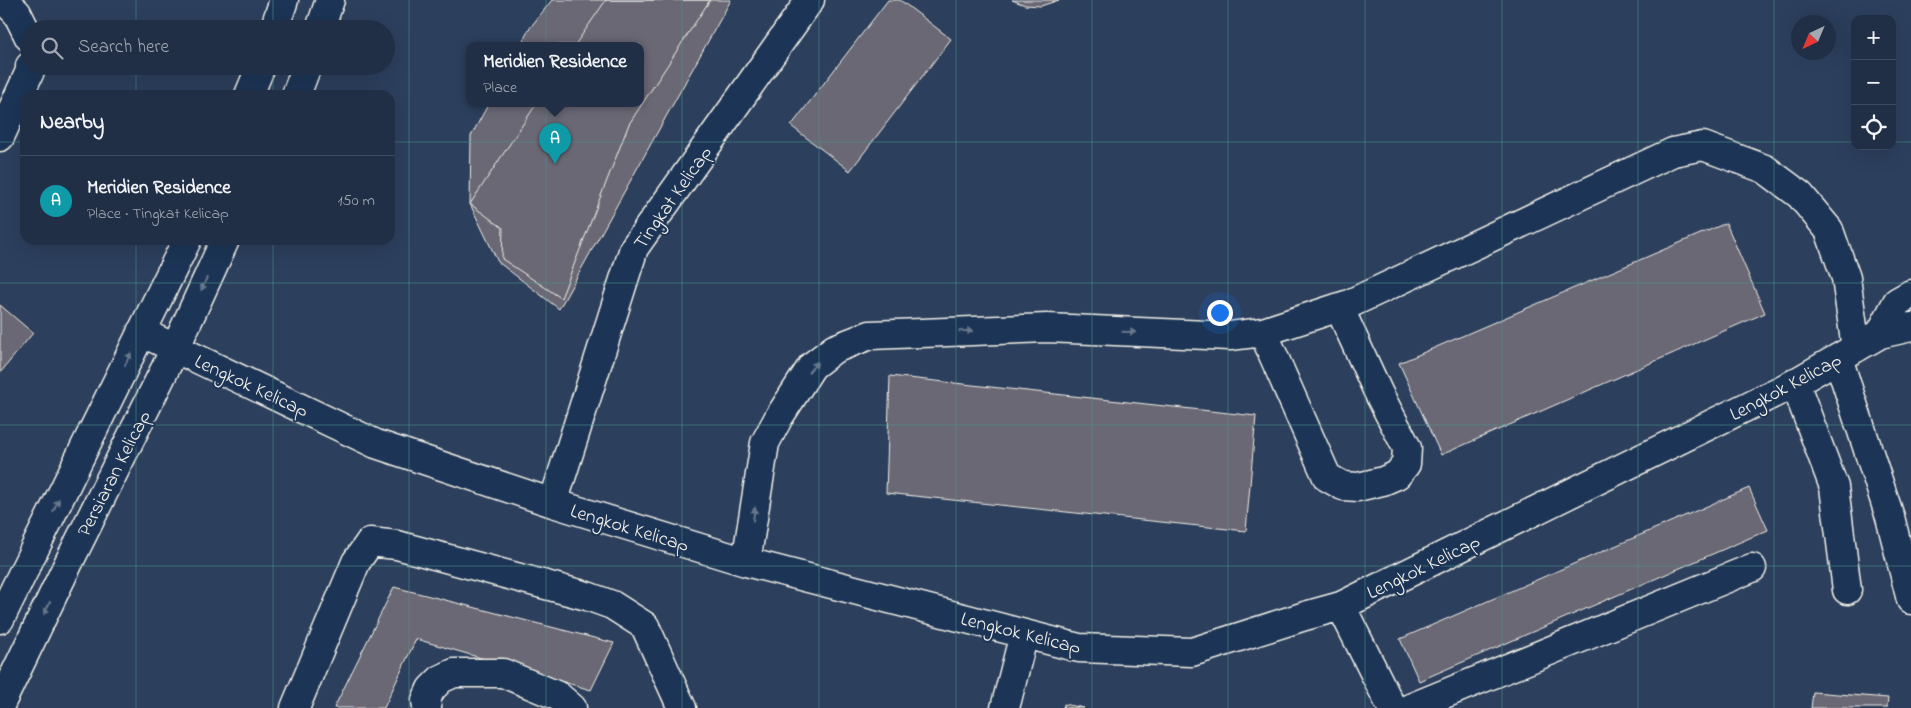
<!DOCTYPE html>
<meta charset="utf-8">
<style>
:root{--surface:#212f46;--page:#29374d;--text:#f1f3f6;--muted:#a2a9b3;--line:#3e4a5f;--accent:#ff9aa2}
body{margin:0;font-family:"Indie Flower",sans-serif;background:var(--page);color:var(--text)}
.controls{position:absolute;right:15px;top:15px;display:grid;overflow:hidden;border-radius:10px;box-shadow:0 5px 20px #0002}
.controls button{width:45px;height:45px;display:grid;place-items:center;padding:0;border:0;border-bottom:1px solid var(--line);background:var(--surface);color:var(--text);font:25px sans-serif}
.compass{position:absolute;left:1791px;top:15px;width:45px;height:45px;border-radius:50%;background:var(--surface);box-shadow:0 5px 20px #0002;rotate:224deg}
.you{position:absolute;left:1219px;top:312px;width:18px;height:18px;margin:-12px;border:4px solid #fff;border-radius:50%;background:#1a73e8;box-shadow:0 0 0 8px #1a73e833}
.badge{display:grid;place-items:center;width:32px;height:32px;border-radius:50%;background:var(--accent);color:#fff;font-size:16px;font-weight:700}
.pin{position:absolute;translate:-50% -41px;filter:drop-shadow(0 1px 2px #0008)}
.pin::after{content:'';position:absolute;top:26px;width:18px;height:15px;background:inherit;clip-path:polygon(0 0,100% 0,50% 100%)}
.popup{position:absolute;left:466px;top:42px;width:178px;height:65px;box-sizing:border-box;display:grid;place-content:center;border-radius:10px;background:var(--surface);filter:drop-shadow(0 1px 4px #0005);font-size:16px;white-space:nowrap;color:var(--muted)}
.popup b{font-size:19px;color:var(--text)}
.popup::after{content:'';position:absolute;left:50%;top:100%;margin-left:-10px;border:10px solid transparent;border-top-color:var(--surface)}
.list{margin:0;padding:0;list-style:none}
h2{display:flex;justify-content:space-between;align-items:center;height:65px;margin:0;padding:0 20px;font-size:21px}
h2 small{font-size:16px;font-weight:400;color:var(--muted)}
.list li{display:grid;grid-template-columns:32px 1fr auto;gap:15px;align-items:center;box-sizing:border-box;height:90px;padding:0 20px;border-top:1px solid var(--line)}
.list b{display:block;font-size:19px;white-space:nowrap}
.list p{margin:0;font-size:16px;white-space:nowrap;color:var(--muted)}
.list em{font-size:16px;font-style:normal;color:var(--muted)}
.icon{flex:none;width:28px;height:28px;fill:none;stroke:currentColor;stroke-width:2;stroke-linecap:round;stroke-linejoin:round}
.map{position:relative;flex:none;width:1911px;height:708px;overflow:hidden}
.search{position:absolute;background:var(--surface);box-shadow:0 5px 20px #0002;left:20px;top:20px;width:375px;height:55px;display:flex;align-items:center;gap:12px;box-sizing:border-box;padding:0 18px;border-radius:28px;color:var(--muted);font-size:19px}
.panel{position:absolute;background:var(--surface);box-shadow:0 5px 20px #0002;left:20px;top:90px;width:375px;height:155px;border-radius:15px}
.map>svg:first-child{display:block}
.building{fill:#6a6874;stroke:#f4f1e8}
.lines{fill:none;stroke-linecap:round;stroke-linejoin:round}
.minor-casing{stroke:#f4f1e8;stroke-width:31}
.minor{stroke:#1d3557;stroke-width:28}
.oneway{fill:#68778a}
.grid{fill:none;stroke:#48958c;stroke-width:1;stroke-opacity:0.55}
.labels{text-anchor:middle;stroke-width:4;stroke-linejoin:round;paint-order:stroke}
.street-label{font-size:20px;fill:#f4f1e8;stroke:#1d3557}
</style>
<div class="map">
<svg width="1911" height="708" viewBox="0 0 1911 708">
<rect width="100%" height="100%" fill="#2c3f5d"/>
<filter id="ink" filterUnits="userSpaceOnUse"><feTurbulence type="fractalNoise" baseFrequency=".02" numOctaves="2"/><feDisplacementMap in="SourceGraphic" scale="10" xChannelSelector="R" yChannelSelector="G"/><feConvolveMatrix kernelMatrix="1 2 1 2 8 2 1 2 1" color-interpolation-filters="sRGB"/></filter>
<g filter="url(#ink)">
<!-- building -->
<path class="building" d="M552,0H731L559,309L498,262L470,204L471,136L489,103H640V45H521L529,29Z
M606,0H710L629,124L561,298L502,259L503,228L470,204L537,103H640V45H575Z
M888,0H900L951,39L850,171L791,126Z
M1012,0H1059L1041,6L1025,5Z
M1726,223L1765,313L1441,455L1399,363Z
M0,305L33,333L0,373Z
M890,376L1256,416L1246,531L886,493Z
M1749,488L1768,530L1419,681L1400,639Z
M394,587L614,643L591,690L416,639L384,708H334Z
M1813,692L1888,698L1887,708H1811Z
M1064,704L1084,708H1063Z"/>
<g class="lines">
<!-- minor casing -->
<g class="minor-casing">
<path id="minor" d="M4,0L17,13L29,37
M274,29L284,0
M320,29L330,0
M249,95L261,66
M296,95L307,66
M0,137L30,71V66
M141,332L376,444L553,503L746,562L1079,648L1192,652L1305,616L1341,606L1795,383L1880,334L1911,327
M1263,332L1327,477L1343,486L1358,487L1383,481L1397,475L1406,464L1407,448L1379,394L1339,307
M1880,334L1897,302L1911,294
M1838,358L1890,517L1911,600
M1795,383L1834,487L1847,590
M553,503L634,248L810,0
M746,562L765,443L779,417L812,366L834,349L870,335L1047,328L1230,336L1263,332L1349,304L1673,152L1703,146L1765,169L1800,195L1829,230L1846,278L1856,348
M1341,606L1392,708
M0,619L187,240
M0,705L68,564L175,349L225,240
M295,708L356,562L370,542L397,545L587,596L612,605L645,626L682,708
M427,708L426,700L431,689L441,679L454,673H503L558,696L572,708
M1005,708L1024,634
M1410,708L1752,568"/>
</g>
<!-- minor -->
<use href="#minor" class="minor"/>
</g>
<!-- one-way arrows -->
<defs><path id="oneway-solid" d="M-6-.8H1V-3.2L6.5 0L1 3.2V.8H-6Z" transform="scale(1.25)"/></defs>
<g class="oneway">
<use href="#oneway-solid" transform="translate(204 284) rotate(114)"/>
<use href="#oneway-solid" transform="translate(966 331) rotate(-2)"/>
<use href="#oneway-solid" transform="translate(1129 332) rotate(2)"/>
<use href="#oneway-solid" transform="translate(128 359) rotate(-64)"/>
<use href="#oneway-solid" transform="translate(813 367) rotate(-48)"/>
<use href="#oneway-solid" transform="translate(56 505) rotate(-64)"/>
<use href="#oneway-solid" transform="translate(754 514) rotate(-81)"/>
<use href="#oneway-solid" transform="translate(47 608) rotate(116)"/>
</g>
</g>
<!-- grid -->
<path class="grid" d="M136,0V29M273,0V29M409,0V708M546,0V708M682,0V708M819,0V708M956,0V708M1092,0V708M1228,0V708M1365,0V708M1502,0V708M1638,0V708M1774,0V708M136,66V95M273,66V95M0,142H25M390,142H1855M1892,142H1911M136,240V708M273,240V708M0,283H1911M0,425H1911M0,566H1911"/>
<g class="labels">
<!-- street labels -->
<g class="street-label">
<text transform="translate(672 197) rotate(-55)" y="7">Tingkat Kelicap</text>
<text transform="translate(252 385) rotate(25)" y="7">Lengkok Kelicap</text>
<text transform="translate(1785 386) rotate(-28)" y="7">Lengkok Kelicap</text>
<text transform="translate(113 473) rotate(-63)" y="7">Persiaran Kelicap</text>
<text transform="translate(630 527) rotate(17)" y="7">Lengkok Kelicap</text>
<text transform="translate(1423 566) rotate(-26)" y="7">Lengkok Kelicap</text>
<text transform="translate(1021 632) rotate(14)" y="7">Lengkok Kelicap</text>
</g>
</g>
</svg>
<div class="controls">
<button>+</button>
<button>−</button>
<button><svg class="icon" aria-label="locate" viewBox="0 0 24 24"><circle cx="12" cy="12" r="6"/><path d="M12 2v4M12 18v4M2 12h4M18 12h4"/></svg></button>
</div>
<svg class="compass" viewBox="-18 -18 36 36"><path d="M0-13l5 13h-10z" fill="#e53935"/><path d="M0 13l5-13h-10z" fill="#a2a9b3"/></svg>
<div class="you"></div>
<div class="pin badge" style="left:555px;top:164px;background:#0f9aa8">A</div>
<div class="popup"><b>Meridien Residence</b>Place</div>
<div class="search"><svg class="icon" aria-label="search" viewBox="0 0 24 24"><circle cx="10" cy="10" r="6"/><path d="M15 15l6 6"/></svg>Search here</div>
<section class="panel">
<h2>Nearby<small></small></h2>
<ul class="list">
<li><span class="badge" style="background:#0f9aa8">A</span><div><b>Meridien Residence</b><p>Place · Tingkat Kelicap</p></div><em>150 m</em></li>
</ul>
</section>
</div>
